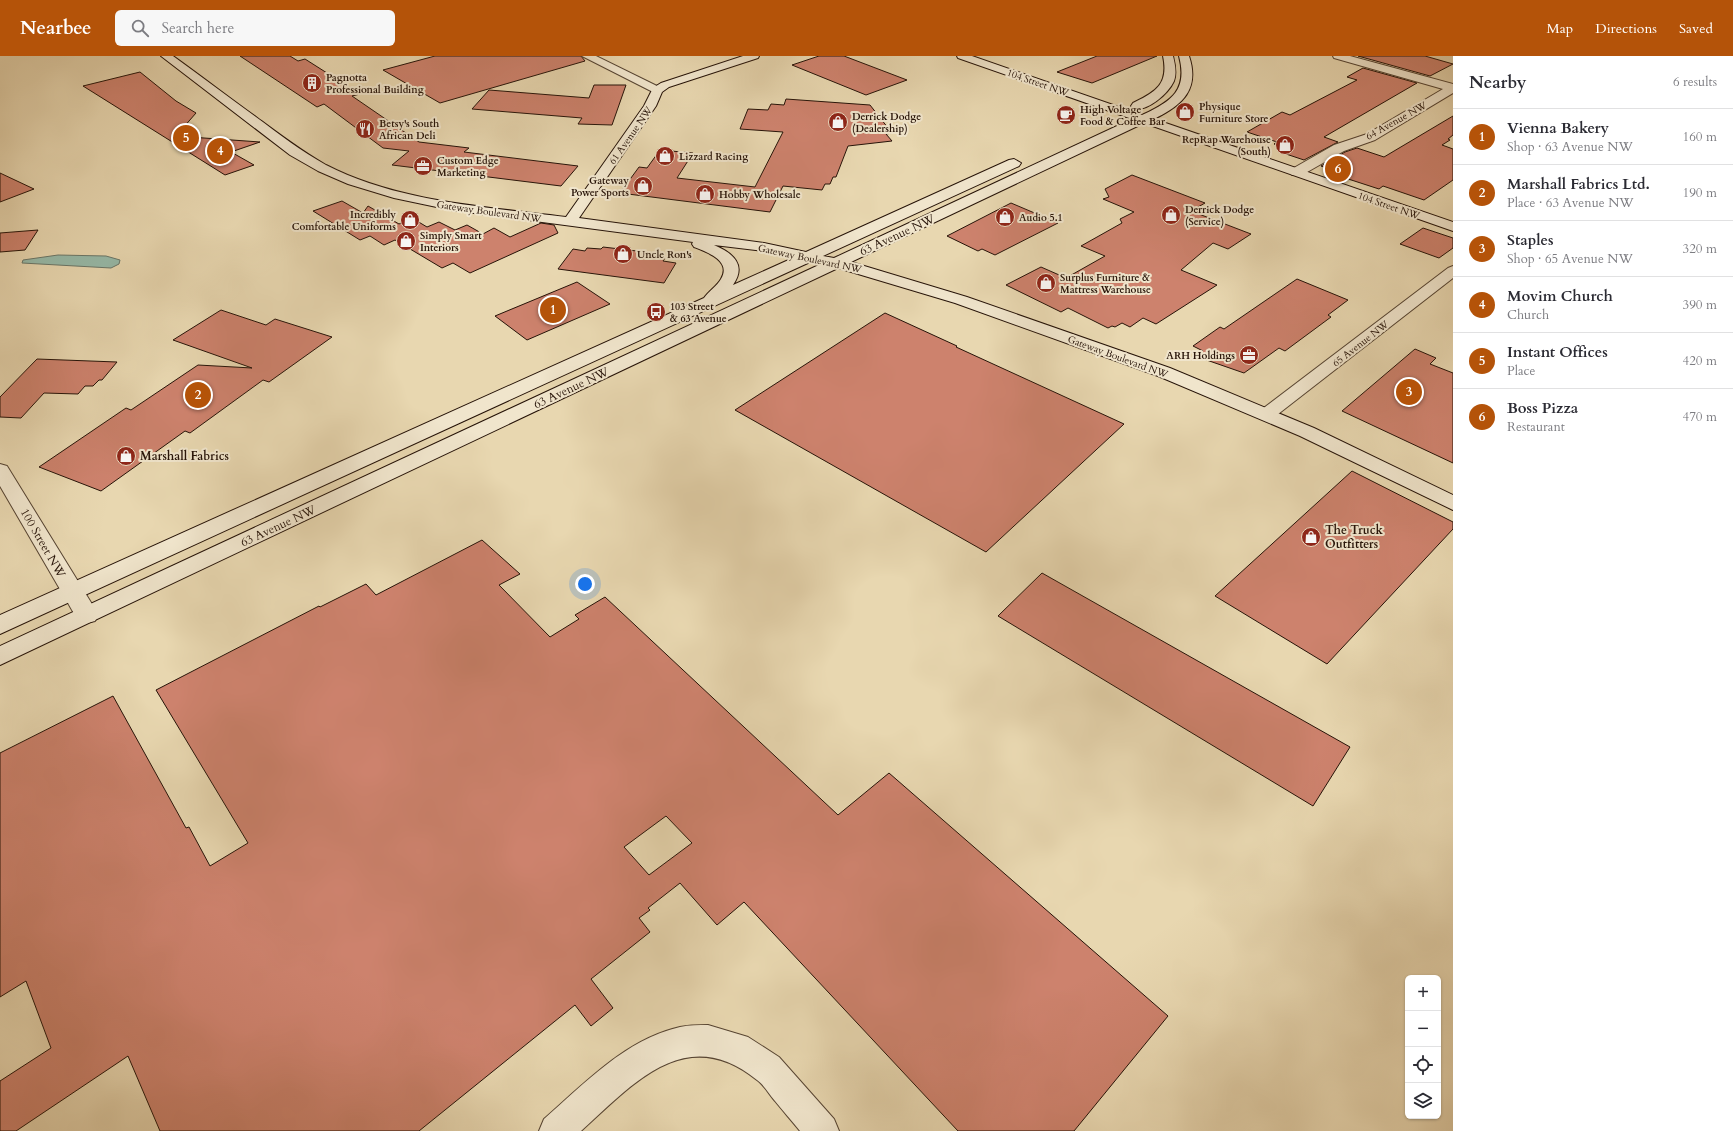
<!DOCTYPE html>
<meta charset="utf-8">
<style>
:root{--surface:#fff;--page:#f7f7f7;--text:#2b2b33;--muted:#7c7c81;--line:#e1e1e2;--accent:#b45309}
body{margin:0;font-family:Cardo,serif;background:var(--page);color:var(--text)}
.controls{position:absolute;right:12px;bottom:12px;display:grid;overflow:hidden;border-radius:6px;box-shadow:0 1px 3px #0004}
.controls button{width:36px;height:36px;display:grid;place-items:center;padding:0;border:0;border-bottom:1px solid var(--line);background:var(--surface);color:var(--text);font:20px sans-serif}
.you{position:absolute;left:585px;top:528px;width:14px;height:14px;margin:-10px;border:3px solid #fff;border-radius:50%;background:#1a73e8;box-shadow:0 0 0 6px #1a73e833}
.badge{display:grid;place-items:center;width:26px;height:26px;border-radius:50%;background:var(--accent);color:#fff;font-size:13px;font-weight:700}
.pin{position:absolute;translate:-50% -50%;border:2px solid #fff;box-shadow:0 1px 4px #0006}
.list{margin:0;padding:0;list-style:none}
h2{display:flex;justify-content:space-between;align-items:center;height:52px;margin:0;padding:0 16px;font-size:17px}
h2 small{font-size:13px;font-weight:400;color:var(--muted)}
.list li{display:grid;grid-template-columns:26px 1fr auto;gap:12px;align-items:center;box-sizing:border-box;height:56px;padding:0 16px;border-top:1px solid var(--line)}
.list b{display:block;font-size:15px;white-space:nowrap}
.list p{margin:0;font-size:13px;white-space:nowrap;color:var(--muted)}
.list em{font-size:13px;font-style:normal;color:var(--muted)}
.icon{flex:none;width:22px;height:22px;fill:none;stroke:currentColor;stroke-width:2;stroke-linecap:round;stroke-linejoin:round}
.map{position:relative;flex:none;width:1453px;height:1075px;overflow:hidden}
header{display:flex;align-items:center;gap:24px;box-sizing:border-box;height:56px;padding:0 20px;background:var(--accent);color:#fff}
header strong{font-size:19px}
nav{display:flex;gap:22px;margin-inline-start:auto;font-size:14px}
.search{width:280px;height:36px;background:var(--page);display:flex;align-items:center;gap:10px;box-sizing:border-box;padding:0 14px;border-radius:6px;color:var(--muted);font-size:15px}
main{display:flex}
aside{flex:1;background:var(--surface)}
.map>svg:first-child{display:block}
.water{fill:#97baa9;stroke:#6a7769}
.building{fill:#cd826d;stroke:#261308;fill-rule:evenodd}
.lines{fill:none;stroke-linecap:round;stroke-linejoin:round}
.street-casing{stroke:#564432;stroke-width:2}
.secondary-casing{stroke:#261308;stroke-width:2}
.street{fill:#f0e5cc;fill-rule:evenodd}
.secondary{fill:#f0e5cc;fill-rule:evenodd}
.labels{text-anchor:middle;stroke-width:4;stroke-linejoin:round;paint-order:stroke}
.far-poi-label{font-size:10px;font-weight:bold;fill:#261308;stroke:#f0e5cc;text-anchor:start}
.far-street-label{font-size:10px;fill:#261308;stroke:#f0e5cc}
.street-label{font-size:12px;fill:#261308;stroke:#f0e5cc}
.poi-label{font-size:12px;font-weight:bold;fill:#261308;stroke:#f0e5cc;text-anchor:start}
</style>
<header>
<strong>Nearbee</strong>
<div class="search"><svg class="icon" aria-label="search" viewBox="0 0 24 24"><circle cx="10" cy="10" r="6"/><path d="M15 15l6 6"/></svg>Search here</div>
<nav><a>Map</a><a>Directions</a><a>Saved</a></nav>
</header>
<main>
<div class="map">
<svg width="1453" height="1075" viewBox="0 0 1453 1075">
<rect width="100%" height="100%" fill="#e8d7b0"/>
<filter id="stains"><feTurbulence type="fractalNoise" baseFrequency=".005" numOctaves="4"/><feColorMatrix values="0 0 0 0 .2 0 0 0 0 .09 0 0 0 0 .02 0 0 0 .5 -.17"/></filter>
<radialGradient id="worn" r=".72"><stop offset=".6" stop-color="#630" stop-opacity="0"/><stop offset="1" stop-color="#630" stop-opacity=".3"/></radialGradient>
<!-- water -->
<path class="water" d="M58,199L106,200L120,204L119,208L111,212L22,207L23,204Z"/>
<!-- building -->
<path class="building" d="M240,0H290L298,5L305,3L360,38L352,40L419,86L469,92L464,96L578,110L561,130L392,109L409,95L383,92L324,48L317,51Z
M435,0H581L585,5L440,47L383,14Z
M819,0H844L907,24L866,39L792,9Z
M1097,0H1157L1092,27L1057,16Z
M1358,0H1425L1453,8L1430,20Z
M1363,12L1417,27L1324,81L1338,86L1304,104L1283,97L1290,93L1274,88L1277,86L1247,76L1282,56L1290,59L1357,24L1347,21Z
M140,16L176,45L196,57L176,80L260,86L231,96L254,109L225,119L83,30Z
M594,29H626L612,69L578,68L582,62L472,53L489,34L589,42Z
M786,43L870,49L892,77L886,78L892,85L848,90L836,121H833L830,128H825L822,134L783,130L770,156L620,137L639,111L647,112L660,94L693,97L677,122L755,131L783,76L740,73L748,53L768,54L771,48L784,49Z
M1453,60V79L1448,83L1450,84L1442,89L1453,93V124L1424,144L1383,130L1379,133L1339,120L1343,118L1321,110L1345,96L1357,92L1384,101Z
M0,117L34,133L0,146Z
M1132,119L1205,147L1191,155L1251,178L1228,193L1213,187L1181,214L1217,229L1156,268L1143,262L1130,271L1122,267L1115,271L1112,270L1108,272L1068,252L1061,256L1006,229L1041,211L1066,222L1105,200L1081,190L1122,167L1120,163L1134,156L1103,143L1109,141L1105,133Z
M342,145L363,157L368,150L399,168L412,162L427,171L439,166L455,174L467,169L483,178L494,172L510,181L541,167L554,169L558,177L470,217L453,207L442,212L395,184L384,189L370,180L360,184L313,155Z
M1011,147L1058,167L995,199L982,193L978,195L947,180Z
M1423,172L1453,182V192L1439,202L1400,188Z
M38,174L25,194L0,196V177Z
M603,191L654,197L652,200L665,202L663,205L676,207L664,227L558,213L573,193L585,195L587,192L601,193Z
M1297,223L1348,244L1328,259L1331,261L1285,295L1279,292L1244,317L1195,300L1203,295L1193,290L1220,271L1224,273Z
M577,226L610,248L527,284L495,260Z
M221,254L266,269L275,263L332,281L269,326L263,324L190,377L185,375L101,435L39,411L126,352L131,354L198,309L252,312L173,284Z
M885,257L957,290L956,291L1124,368L986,496L735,354Z
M1415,293L1436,302L1430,308L1453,317V407L1342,355Z
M37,303L117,306L102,324H99L93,330H85L78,338L44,337L21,362L0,361V341Z
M1352,415L1453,466V473L1327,608L1215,540Z
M482,484L520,518L499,529L550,581L579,563L575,559L605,541L838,759L889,717L1168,960L1074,1075H958L744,846L717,869L680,827L648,852L650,854L639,862L650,876L591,923L613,952L591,970L575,949L419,1075H160L128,1000L16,1075H0V1025L51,992L26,925L0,941V697L113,640L186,772L189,771L210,810L248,787L156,634L319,550L320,551L366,528L376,539ZM666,760L692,787L649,819L624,791Z
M1042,517L1350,691L1313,750L998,560Z"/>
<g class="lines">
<!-- street casing -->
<g class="street-casing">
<path id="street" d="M582,0H596L661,32L663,34L661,36H653Z
M1333,0H1350L1453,28V37L1375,84L1344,95L1302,119H1292L1290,116L1292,113L1334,89L1367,78L1443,33L1334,2Z
M1453,210V222L1273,362L1267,364L1261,362L1258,358L1261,354L1448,212Z
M0,408L7,410L95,553L98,559L95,565C79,570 75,559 68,547L0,430Z
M708,969L748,981L779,1001L834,1063L839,1075H800C792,1065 783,1055 775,1045C769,1038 764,1029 757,1024C686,966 633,1028 581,1075H539L544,1063C584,1028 626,983 680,971C689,969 699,969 708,969Z"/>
</g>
<!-- secondary casing -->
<g class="secondary-casing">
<path id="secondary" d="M161,0H173C201,20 228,41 256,61C279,78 301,95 326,109C397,146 488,151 566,161L644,50L653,32L661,27L743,0H759L758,2L669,31L662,36L656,50L579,162L764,187L806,196L1009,104L1014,103L1021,107L1019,110L823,200L834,202L1132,63L958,2L957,0H972L1142,59C1172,45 1188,34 1179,0H1189C1200,33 1183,49 1154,63L1453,166V175L1144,67L851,206L967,241L1170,312L1314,372L1453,439V454L1300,380L1158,320L955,247L838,212L0,609V590L821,208L810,206L0,578V559L704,242C709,235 717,230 721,223C732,205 707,196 694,191L692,188L693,186L451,154L394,142L348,128L318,115L290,99ZM714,189L764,195L793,202L733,229C747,209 733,197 714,189Z
M1163,0H1173C1175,8 1177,17 1174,25C1168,38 1147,56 1133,53L1131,50L1133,47C1156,36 1169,28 1163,0Z"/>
</g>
<!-- street -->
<use href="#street" class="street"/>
<!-- secondary -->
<use href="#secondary" class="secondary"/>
</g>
<!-- icons -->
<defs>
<g id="building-disc" transform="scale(1)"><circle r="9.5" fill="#8f2418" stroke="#f0e5cc"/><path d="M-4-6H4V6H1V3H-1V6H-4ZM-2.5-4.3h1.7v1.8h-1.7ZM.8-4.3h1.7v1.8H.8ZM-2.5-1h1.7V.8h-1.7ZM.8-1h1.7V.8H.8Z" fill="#fff"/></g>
<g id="shop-disc" transform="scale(1)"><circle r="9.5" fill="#8f2418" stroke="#f0e5cc"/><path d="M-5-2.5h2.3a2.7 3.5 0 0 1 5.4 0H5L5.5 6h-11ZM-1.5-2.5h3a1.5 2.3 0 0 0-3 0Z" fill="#fff"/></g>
<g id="cafe-disc" transform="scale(1)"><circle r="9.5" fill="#8f2418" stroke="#f0e5cc"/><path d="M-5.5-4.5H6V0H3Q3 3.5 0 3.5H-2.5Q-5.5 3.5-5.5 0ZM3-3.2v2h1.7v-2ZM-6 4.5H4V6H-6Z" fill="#fff"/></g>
<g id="restaurant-disc" transform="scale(1)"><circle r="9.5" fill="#8f2418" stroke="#f0e5cc"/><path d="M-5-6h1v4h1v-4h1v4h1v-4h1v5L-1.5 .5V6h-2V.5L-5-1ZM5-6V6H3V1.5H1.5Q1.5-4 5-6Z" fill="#fff"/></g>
<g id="office-disc" transform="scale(1)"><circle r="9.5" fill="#8f2418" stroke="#f0e5cc"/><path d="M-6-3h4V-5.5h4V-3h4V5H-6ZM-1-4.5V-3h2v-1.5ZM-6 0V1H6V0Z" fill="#fff"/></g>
<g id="bus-disc" transform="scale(1)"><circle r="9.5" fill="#8f2418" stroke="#f0e5cc"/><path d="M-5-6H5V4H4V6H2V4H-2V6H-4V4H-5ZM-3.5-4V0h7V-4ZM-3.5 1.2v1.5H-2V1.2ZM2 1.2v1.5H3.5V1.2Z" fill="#fff"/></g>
</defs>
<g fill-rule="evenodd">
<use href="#building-disc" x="312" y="27"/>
<use href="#shop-disc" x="1185" y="56"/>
<use href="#cafe-disc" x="1066" y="59"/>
<use href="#shop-disc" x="838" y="66"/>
<use href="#restaurant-disc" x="365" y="73"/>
<use href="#shop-disc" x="1285" y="89"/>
<use href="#shop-disc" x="665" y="100"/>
<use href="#office-disc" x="423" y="110"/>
<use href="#shop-disc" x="643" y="130"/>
<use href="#shop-disc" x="705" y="138"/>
<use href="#shop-disc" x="1171" y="159"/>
<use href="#shop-disc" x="1005" y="161"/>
<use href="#shop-disc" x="410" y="164"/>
<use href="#shop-disc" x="406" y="185"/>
<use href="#shop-disc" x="623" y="198"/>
<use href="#shop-disc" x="1046" y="227"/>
<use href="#bus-disc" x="656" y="256"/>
<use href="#office-disc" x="1249" y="299"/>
<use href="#shop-disc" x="126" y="400"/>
<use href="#shop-disc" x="1311" y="481"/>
</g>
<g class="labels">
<!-- far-poi labels -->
<g class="far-poi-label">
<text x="326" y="25">Pagnotta<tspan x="326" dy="12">Professional Building</tspan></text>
<text x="1199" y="54">Physique<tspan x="1199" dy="12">Furniture Store</tspan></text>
<text x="1080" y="57">High Voltage<tspan x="1080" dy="12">Food &amp; Coffee Bar</tspan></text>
<text x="852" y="64">Derrick Dodge<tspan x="852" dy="12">(Dealership)</tspan></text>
<text x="379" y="71">Betsy's South<tspan x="379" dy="12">African Deli</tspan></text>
<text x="1271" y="87" text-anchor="end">RepRap Warehouse<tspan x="1271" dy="12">(South)</tspan></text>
<text x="679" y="104">Lizzard Racing</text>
<text x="437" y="108">Custom Edge<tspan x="437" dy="12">Marketing</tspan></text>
<text x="629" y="128" text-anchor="end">Gateway<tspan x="629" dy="12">Power Sports</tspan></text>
<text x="719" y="142">Hobby Wholesale</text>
<text x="1185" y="157">Derrick Dodge<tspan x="1185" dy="12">(Service)</tspan></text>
<text x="396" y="162" text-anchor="end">Incredibly<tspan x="396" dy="12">Comfortable Uniforms</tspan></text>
<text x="1019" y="165">Audio 5.1</text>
<text x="420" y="183">Simply Smart<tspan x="420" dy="12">Interiors</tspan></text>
<text x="637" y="202">Uncle Ron's</text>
<text x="1060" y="225">Surplus Furniture &amp;<tspan x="1060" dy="12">Mattress Warehouse</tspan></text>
<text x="670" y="254">103 Street<tspan x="670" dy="12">&amp; 63 Avenue</tspan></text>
<text x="1235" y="303" text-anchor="end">ARH Holdings</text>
</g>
<!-- far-street labels -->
<g class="far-street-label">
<text transform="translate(1038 26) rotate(19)" y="4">104 Street NW</text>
<text transform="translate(1396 64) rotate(-29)" y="4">64 Avenue NW</text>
<text transform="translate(630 79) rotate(-55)" y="4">61 Avenue NW</text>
<text transform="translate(1389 149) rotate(19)" y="4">104 Street NW</text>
<text transform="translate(489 155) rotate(8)" y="4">Gateway Boulevard NW</text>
<text transform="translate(810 202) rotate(12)" y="4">Gateway Boulevard NW</text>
<text transform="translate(1360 287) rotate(-38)" y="4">65 Avenue NW</text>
<text transform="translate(1118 300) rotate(20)" y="4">Gateway Boulevard NW</text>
</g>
<!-- street labels -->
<g class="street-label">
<text transform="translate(897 179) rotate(-25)" y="4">63 Avenue NW</text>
<text transform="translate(571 332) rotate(-25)" y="4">63 Avenue NW</text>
<text transform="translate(278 470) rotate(-25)" y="4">63 Avenue NW</text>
<text transform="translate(43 487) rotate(60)" y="4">100 Street NW</text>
</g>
<!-- poi labels -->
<g class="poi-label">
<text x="140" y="404">Marshall Fabrics</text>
<text x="1325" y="478">The Truck<tspan x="1325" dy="14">Outfitters</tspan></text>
</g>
</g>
<rect width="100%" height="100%" filter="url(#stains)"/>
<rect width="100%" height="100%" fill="url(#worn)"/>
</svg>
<div class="controls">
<button>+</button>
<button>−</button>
<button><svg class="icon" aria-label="locate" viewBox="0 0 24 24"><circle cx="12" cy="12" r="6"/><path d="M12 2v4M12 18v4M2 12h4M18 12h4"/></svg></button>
<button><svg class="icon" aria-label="layers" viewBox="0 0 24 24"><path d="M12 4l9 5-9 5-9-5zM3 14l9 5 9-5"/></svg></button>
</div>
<div class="you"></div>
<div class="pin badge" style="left:553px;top:254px">1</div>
<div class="pin badge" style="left:198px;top:339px">2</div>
<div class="pin badge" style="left:1409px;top:336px">3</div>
<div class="pin badge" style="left:220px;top:95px">4</div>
<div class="pin badge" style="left:186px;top:82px">5</div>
<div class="pin badge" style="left:1338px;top:113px">6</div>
</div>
<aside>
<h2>Nearby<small>6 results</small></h2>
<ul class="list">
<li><span class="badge">1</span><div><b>Vienna Bakery</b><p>Shop · 63 Avenue NW</p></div><em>160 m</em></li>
<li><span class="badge">2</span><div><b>Marshall Fabrics Ltd.</b><p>Place · 63 Avenue NW</p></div><em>190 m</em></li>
<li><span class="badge">3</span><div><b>Staples</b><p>Shop · 65 Avenue NW</p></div><em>320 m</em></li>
<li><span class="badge">4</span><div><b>Movim Church</b><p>Church</p></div><em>390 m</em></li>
<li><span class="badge">5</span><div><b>Instant Offices</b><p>Place</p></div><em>420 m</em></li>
<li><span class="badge">6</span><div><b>Boss Pizza</b><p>Restaurant</p></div><em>470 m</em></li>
</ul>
</aside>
</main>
